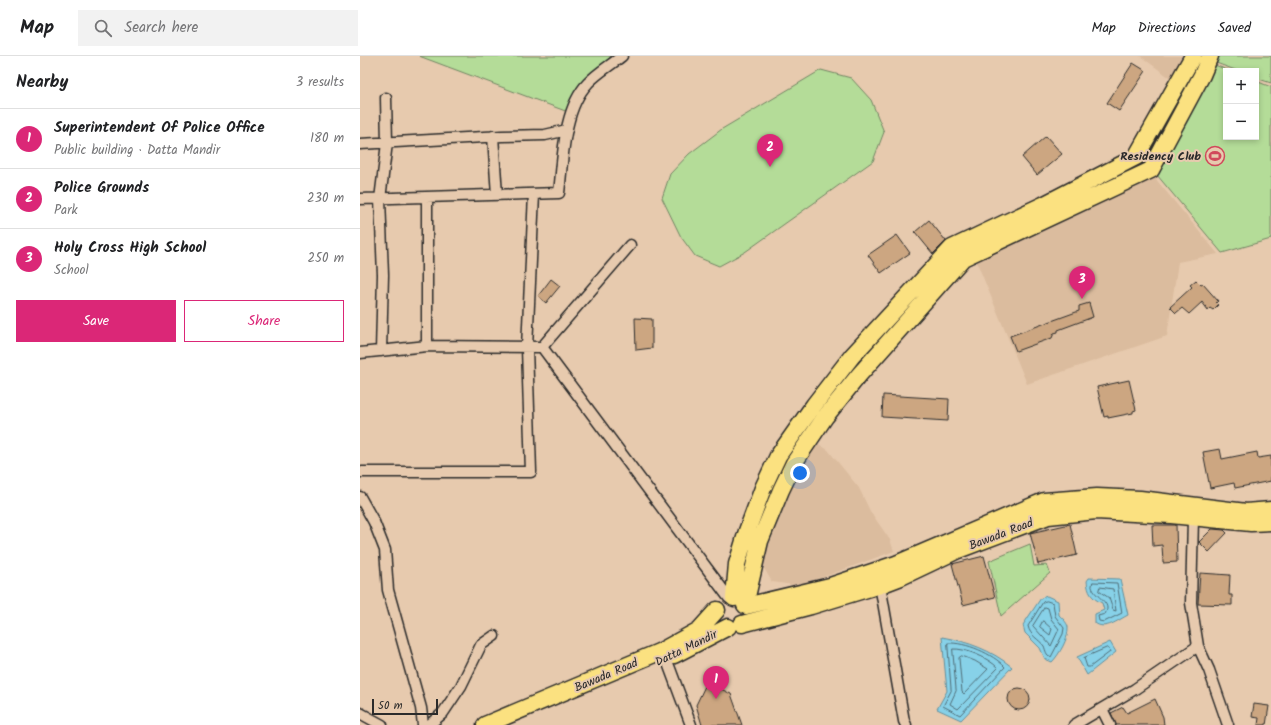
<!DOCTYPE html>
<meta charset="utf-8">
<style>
:root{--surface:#fff;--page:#f2f2f2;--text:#202124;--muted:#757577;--line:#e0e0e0;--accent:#db2777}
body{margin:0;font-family:Kalam,sans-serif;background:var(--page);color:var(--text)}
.controls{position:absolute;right:12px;top:12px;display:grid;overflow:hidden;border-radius:0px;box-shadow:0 2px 6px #0003}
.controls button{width:36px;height:36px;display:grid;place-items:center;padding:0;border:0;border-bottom:1px solid var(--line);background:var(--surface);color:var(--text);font:20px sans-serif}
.scale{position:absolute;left:12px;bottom:10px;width:66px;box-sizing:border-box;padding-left:4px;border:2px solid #2b2b2b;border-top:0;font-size:11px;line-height:14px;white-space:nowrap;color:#2b2b2b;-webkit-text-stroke:3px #e7caae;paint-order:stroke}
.you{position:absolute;left:440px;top:417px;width:14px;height:14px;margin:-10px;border:3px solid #fff;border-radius:50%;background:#1a73e8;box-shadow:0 0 0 6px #1a73e833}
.badge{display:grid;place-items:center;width:26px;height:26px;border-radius:50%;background:var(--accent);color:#fff;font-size:13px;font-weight:700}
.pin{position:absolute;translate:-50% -33px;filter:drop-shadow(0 1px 2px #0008)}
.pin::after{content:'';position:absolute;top:21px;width:14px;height:12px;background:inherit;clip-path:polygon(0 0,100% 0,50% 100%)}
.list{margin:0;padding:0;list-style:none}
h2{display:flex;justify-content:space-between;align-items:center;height:52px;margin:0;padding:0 16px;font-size:17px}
h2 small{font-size:13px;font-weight:400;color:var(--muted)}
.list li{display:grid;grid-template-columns:26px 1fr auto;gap:12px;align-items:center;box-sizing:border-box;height:60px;padding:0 16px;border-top:1px solid var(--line)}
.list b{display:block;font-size:15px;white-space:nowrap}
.list p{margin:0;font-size:13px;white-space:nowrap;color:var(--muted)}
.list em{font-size:13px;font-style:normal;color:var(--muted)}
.actions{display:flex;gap:8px;padding:12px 16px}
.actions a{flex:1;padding:9px 0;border:1px solid var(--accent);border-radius:0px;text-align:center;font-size:14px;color:var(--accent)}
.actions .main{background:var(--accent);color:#fff}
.icon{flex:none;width:22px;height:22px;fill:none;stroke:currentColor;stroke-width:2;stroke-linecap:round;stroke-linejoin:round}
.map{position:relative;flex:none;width:911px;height:669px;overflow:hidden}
header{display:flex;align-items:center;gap:24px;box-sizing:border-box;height:56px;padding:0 20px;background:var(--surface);border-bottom:1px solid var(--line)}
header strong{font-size:19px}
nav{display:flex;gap:22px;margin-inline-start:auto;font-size:14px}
.search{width:280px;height:36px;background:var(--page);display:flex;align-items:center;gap:10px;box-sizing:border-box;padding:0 14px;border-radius:0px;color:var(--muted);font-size:15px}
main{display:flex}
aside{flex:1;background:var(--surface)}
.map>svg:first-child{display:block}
.built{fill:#dbbc9e}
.green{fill:#b4dc98;stroke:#708462}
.water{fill:#87d1e8;stroke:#628f9c}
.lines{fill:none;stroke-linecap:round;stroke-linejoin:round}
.shore{stroke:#506d77;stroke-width:1}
.building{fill:#cca681;stroke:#2b2b2b}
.street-casing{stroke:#2b2b2b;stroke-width:13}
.primary-casing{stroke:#2b2b2b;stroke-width:19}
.street{stroke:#e7caae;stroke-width:10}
.primary{stroke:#fbe180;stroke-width:16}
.labels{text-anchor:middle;stroke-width:4;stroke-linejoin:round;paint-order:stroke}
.poi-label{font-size:12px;font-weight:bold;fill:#2b2b2b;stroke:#e7caae;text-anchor:end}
.street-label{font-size:12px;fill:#2b2b2b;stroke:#e7caae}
</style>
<header>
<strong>Map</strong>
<div class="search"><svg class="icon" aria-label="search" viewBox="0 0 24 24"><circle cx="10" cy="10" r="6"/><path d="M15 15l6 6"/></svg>Search here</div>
<nav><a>Map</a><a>Directions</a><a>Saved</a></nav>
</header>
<main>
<aside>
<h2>Nearby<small>3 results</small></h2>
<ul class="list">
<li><span class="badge">1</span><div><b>Superintendent Of Police Office</b><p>Public building · Datta Mandir</p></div><em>180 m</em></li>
<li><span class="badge">2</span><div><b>Police Grounds</b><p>Park</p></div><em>230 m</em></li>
<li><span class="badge">3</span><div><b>Holy Cross High School</b><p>School</p></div><em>250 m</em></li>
</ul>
<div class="actions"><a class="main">Save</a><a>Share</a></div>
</aside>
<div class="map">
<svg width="911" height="669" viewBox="0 0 911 669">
<rect width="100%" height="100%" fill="#e7caae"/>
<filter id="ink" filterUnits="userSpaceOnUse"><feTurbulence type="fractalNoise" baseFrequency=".025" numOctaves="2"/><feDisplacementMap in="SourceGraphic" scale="8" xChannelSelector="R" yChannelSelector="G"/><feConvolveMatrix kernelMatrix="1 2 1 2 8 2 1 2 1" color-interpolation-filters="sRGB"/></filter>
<g filter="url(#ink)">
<!-- built -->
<path class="built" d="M780,0H831L820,29Z
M789,115L858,198L818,206L807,280L667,328L613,197Z
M457,387L468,394L499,432L510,455L530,484L534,495L458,523L434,529L412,526L397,500L433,420Z"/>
<!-- green -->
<path class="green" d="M59,0H251L208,56Z
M850,0H911V27L896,22V15H878L848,4Z
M847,6L870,15H866V81H896V25L911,31V183L862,197L792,113Z
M461,14L491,22L511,44L524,76L513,105L385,196L359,210L335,200L321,181L302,142L310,118L329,98L362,73Z
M670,488L674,510L687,509L690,517L641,560L629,505Z"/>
<!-- water -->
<path class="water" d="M729,522L760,523L768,559C758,564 745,575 735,567V558L744,554L742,547C731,542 728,536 727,525Z
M687,540L698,545L699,559C702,562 707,566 708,571C709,582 699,599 692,606L685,603L680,592L665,577L663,569L681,542Z
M582,581C609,586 631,594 652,611L601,664L577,653L587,635Z
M750,586L756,596L727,619L717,601Z"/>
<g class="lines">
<!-- shore -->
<path class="shore" d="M733,526L757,527L762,557L744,566L739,565L738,560L745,558C753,546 735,542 732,531Z
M740,531L753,533L756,555L753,554L749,542L739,535Z
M687,545L693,547L695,560L704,572L703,578L691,601C686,599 686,595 684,590C679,583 670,580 668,570L683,546Z
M685,551L688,552L691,563L699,573L691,590L673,570Z
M683,565L692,573L690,579L680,571Z
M588,587C606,586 633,598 645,611L600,659L583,650L591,635Z
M747,592L749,593L750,596L730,611H727L724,602Z
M593,593C605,592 629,602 638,612L598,653L590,648L596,635Z
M602,600L615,605L628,613L604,638L602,636L599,602Z"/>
</g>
<!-- building -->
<path class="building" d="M773,7L786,15L759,55L747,47Z
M686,80L702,98L677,119L662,101Z
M569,164L586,185L573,198L555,176Z
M537,179L550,197L521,217L508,199Z
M191,223L200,230L186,247L178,240Z
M836,224L841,229L843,228L858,245L856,247L858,249L853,254L850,252L848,254L842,246L829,258L822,252L816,257L810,251L832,231L830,229Z
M729,247L733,261L698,274V276L694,277L692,282L656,295L650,280L719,255V250Z
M275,262L292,263V292L276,294Z
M769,324L776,354L773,355V357L748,362V360L744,361L737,331Z
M523,339L589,343L588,365L522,361Z
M860,393L862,403L897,396L898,402L911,400V425L875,432L874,427L850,432L843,396Z
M710,468L717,499L678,508L670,477Z
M792,469H816L817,506L803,507L802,489L793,490Z
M852,473L864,474L867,477L849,496L839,486Z
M624,500L635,541L603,549L592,508Z
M840,517L870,519L869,539H872V549L838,548Z
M349,627L371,638L382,669H342L336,649L346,628Z
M648 643a11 11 0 1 1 22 0a11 11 0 1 1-22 0Z
M795,643L803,661L804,669H756L751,657L763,651L767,657Z
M894,648L909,650L906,669H898L899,662L892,661Z"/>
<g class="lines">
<!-- street casing -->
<g class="street-casing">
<path id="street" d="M133,80L137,139
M0,88L142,80L185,79L207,74
M0,143L199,137C203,103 203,53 228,27C237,17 251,9 262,0
M67,290V142
M182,291L369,542
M21,295L23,219L20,143L27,87L26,42
M0,297L67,290L182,291L270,189
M0,416H171L167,292L174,138
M0,441L14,466L25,494L28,534L61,652L63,669
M833,462L831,547L838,590L849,614L868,669
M520,529L544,665L546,669
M306,602L331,669
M742,653L750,669
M0,657L22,669
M69,669L83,657L101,630L121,589L134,580
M714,669L775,633L838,590"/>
</g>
<!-- primary casing -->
<g class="primary-casing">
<path id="primary" d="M374,542L377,508L387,475L403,432L418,400L454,349L492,300L592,192L683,149L776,101L833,0
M385,549L400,485L421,434L434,407L465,361L499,319L603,202L791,114L842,19L850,0
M386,550L470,530L536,508L684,445L737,441L780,443L886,456L911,454
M382,568L451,550L520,529L541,521L598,494L688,460L736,455L811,459L891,467L911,466
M314,599L368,571
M125,669L299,596L339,574L357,554"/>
</g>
<!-- street -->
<use href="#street" class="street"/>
<!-- primary -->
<use href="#primary" class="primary"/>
</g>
</g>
<!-- icons -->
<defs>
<g id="stadium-ring" transform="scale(1)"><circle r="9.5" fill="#e7caae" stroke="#d1495b" stroke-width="1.5"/><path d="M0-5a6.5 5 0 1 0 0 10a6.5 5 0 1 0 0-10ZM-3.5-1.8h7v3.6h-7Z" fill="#d1495b"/></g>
</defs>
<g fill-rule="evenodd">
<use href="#stadium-ring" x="855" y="100"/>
</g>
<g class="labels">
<!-- poi labels -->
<g class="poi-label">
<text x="841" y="104">Residency Club</text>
</g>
<!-- street labels -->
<g class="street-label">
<text transform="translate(641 478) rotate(-21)" y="4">Bawada Road</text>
<text transform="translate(326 592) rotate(-26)" y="4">Datta Mandir</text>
<text transform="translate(246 619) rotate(-23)" y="4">Bawada Road</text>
</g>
</g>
</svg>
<div class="controls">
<button>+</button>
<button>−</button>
</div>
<div class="scale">50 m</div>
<div class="you"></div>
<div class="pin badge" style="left:356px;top:643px">1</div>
<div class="pin badge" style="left:410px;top:111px">2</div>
<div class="pin badge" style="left:722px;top:243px">3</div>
</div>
</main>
